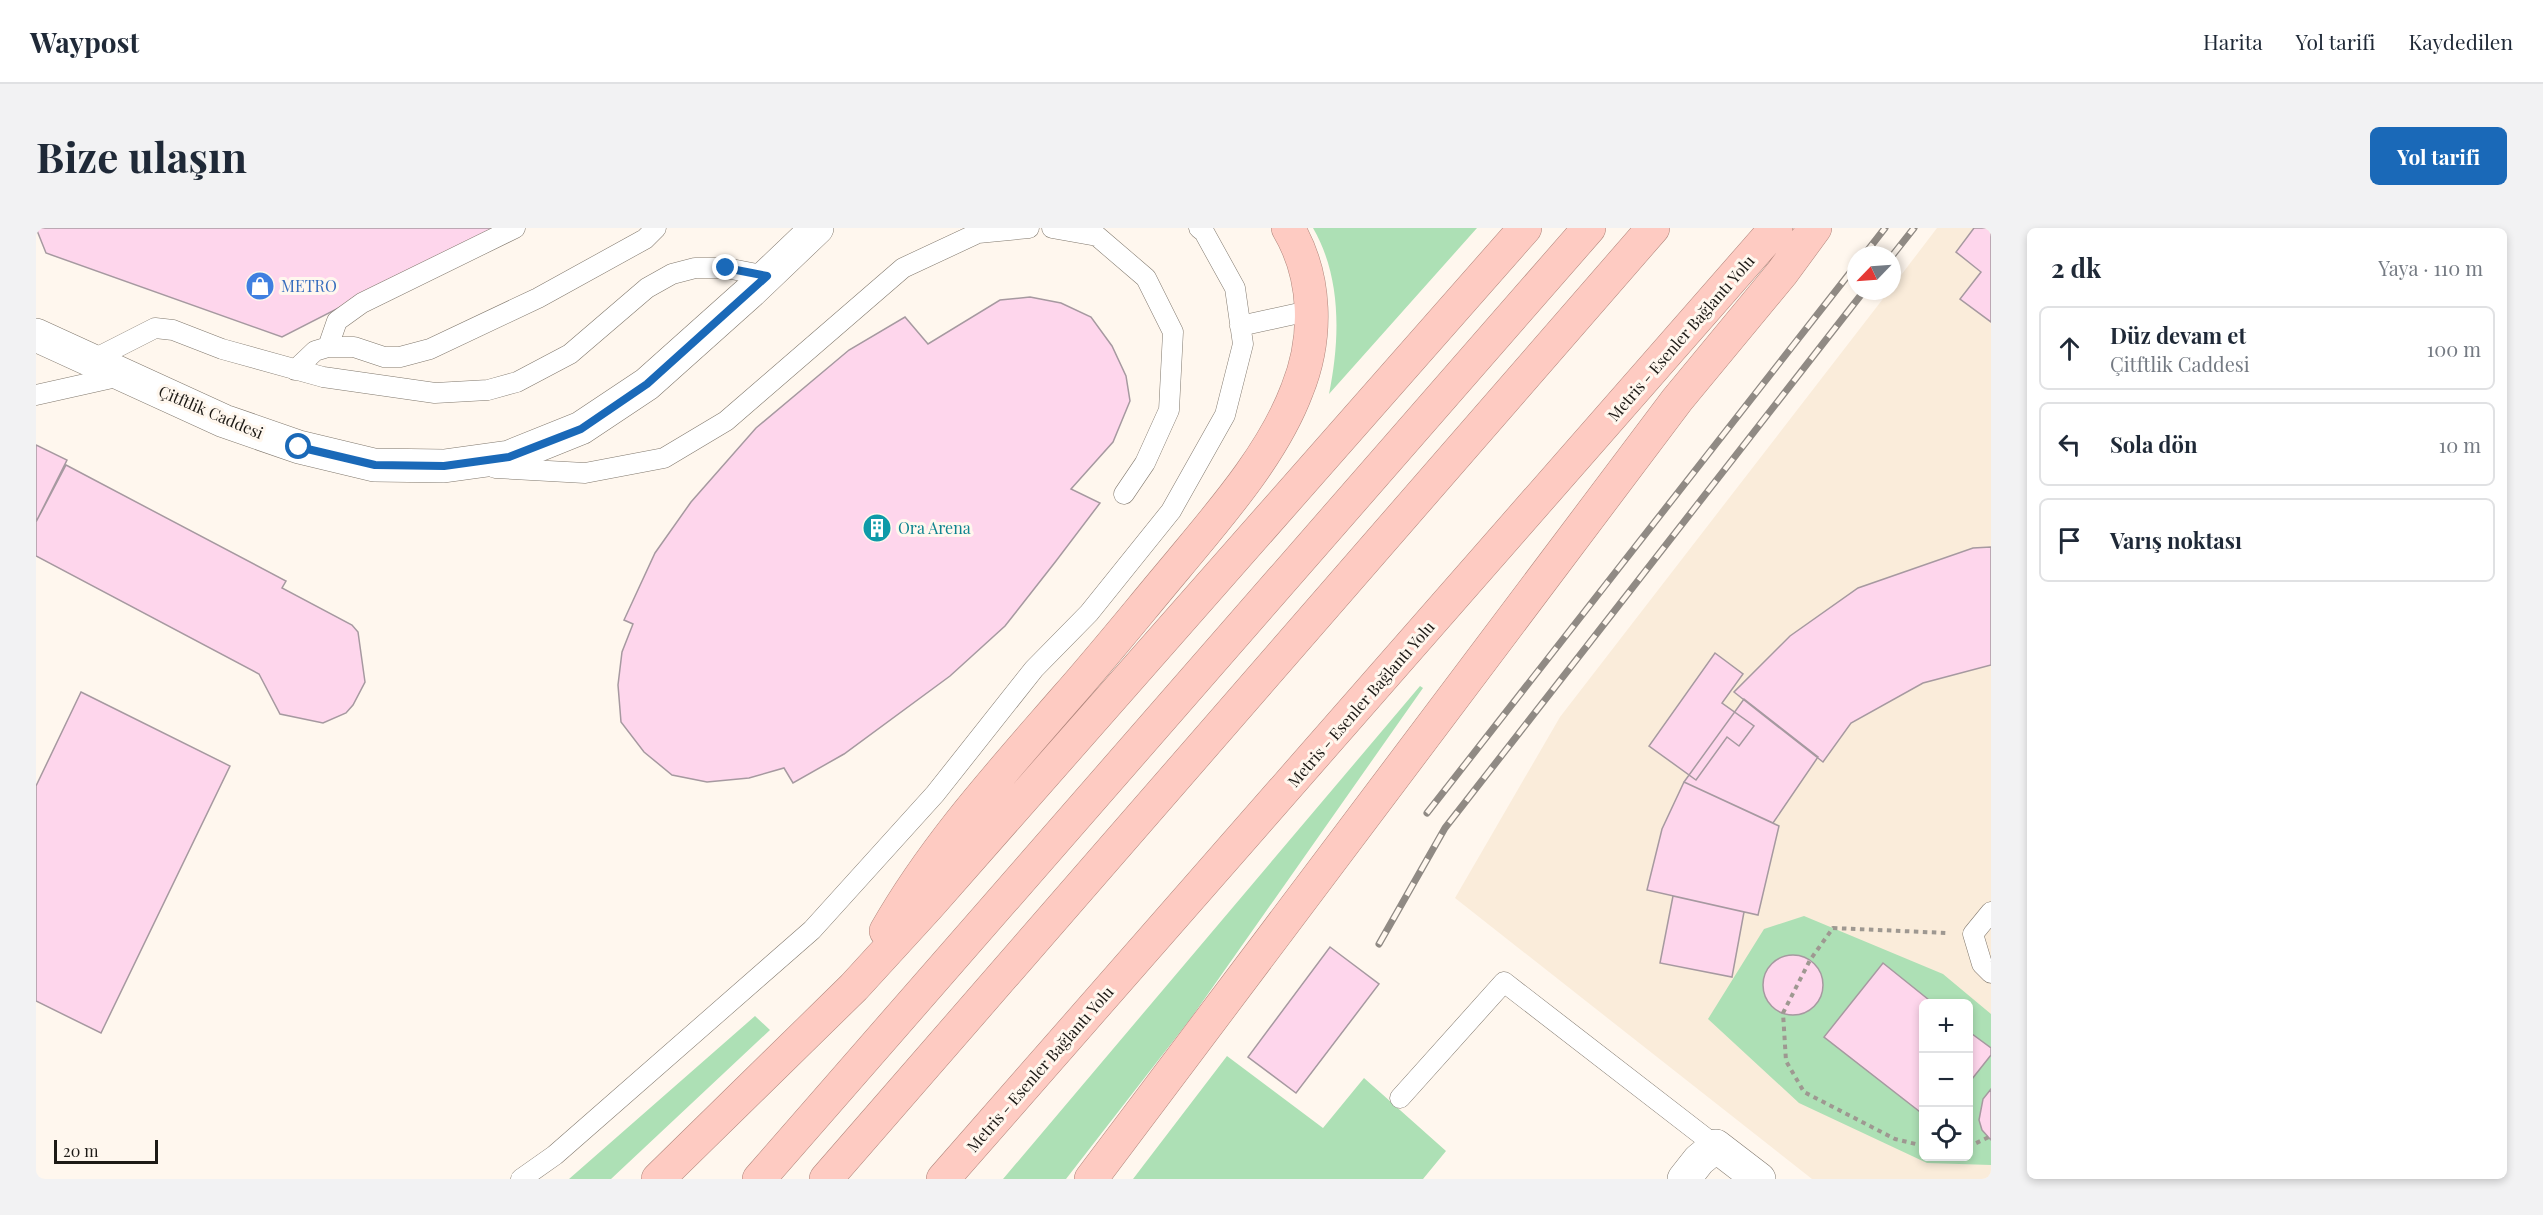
<!DOCTYPE html>
<html lang="tr">
<meta charset="utf-8">
<style>
:root{--surface:#fff;--page:#f2f2f3;--text:#1f2937;--muted:#747a83;--line:#e0e1e3;--accent:#1a69b8}
body{margin:0;font-family:"Playfair Display",serif;background:var(--page);color:var(--text)}
.controls{position:absolute;right:18px;bottom:18px;display:grid;overflow:hidden;border-radius:9px;box-shadow:0 3px 9px #0003}
.controls button{width:54px;height:54px;display:grid;place-items:center;padding:0;border:0;border-bottom:2px solid var(--line);background:var(--surface);color:var(--text);font:30px sans-serif}
.compass{position:absolute;left:1811px;top:18px;width:54px;height:54px;border-radius:50%;background:var(--surface);box-shadow:0 3px 9px #0003;rotate:245deg}
.scale{position:absolute;left:18px;bottom:15px;width:104px;box-sizing:border-box;padding-left:6px;border:3px solid #1d1a16;border-top:0;font-size:16px;line-height:21px;white-space:nowrap;color:#1d1a16;-webkit-text-stroke:4px #fff7ee;paint-order:stroke}
.stop{position:absolute;width:18px;height:18px;margin:-14px;border:4px solid #1a69b8;border-radius:50%;background:#fff}
.stop.end{background:#1a69b8;border-color:#fff;box-shadow:0 2px 6px #0008}
.list{margin:0;padding:0;list-style:none}
h2{display:flex;justify-content:space-between;align-items:center;height:78px;margin:0;padding:0 24px;font-size:26px}
h2 small{font-size:20px;font-weight:400;color:var(--muted)}
.list li{display:grid;grid-template-columns:39px 1fr auto;gap:18px;align-items:center;box-sizing:border-box;height:84px;margin:0 12px 12px;padding:0 12px;border:2px solid var(--line);border-radius:9px}
.list b{display:block;font-size:22px;white-space:nowrap}
.list p{margin:0;font-size:20px;white-space:nowrap;color:var(--muted)}
.list em{font-size:20px;font-style:normal;color:var(--muted)}
.icon{flex:none;width:33px;height:33px;fill:none;stroke:currentColor;stroke-width:2;stroke-linecap:round;stroke-linejoin:round}
.map{position:relative;flex:none;width:1955px;height:951px;overflow:hidden;border-radius:9px}
header{display:flex;align-items:center;gap:36px;box-sizing:border-box;height:84px;padding:0 30px;background:var(--surface);border-bottom:2px solid var(--line)}
header strong{font-size:28px}
nav{display:flex;gap:33px;margin-inline-start:auto;font-size:21px}
.intro{display:flex;align-items:center;justify-content:space-between;box-sizing:border-box;height:144px;padding:0 36px}
h1{margin:0;font-size:42px}
.button{padding:15px 27px;border-radius:9px;background:var(--accent);color:#fff;font-size:21px;font-weight:700}
main{display:flex;gap:36px;padding:0 36px}
aside{flex:1;background:var(--surface);border-radius:9px;box-shadow:0 3px 9px #0003}
.map>svg:first-child{display:block}
.built{fill:#faecda;fill-rule:evenodd}
.green{fill:#ade0b5;fill-rule:evenodd}
.building{fill:#fed6ec;stroke:#a699a0;stroke-width:1.5}
.lines{fill:none;stroke-linecap:round;stroke-linejoin:round}
.service-casing{stroke:#80786d;stroke-width:21}
.minor-casing{stroke:#80786d;stroke-width:34}
.trunk-casing{stroke:#af857b;stroke-width:34}
.path{stroke:#9e9891;stroke-width:4;stroke-dasharray:4.5 4.5;stroke-linecap:butt}
.service{stroke:#fff;stroke-width:20}
.minor{stroke:#fff;stroke-width:33}
.trunk{stroke:#fecbc2;stroke-width:33}
.rail-casing{stroke:#908a84;stroke-width:7}
.rail{stroke:#fff7ee;stroke-width:4.5;stroke-dasharray:14;stroke-linecap:butt}
.route{stroke:#1a69b8;stroke-width:8}
.labels{text-anchor:middle;stroke-width:6;stroke-linejoin:round;paint-order:stroke}
.shop-label{font-size:16px;fill:#366cbe;stroke:#fff7ee;text-anchor:start}
.street-label{font-size:16px;fill:#1d1a16;stroke:#fff7ee}
.culture-label{font-size:16px;fill:#0d838f;stroke:#fff7ee;text-anchor:start}
</style>
<header>
<strong>Waypost</strong>
<nav><a>Harita</a><a>Yol tarifi</a><a>Kaydedilen</a></nav>
</header>
<div class="intro"><h1>Bize ulaşın</h1><a class="button">Yol tarifi</a></div>
<main>
<div class="map">
<svg width="1955" height="951" viewBox="0 0 1955 951">
<rect width="100%" height="100%" fill="#fff7ee"/>
<!-- built -->
<path class="built" d="M1901,0H1955V951H1776L1419,670L1524,489L1853,63H1856V59ZM1888,776H1932V928H1888Z"/>
<!-- green -->
<path class="green" d="M1277,0H1441L1293,166C1304,112 1306,50 1277,0Z
M1384,458L1387,460L1155,790L1030,951H967Z
M1768,688L1907,746L1955,786V937L1891,935L1763,875L1672,791L1728,701ZM1888,776H1932V928H1888Z
M719,788L734,802L575,951H533Z
M1191,828L1287,900L1328,850L1410,923L1387,951H1097Z"/>
<!-- building -->
<path class="building" d="M0,0H459L246,109L10,25Z
M1938,0H1955V94L1924,71L1945,44L1920,24Z
M994,69L1025,75L1055,89L1076,118L1090,148L1094,173L1077,214L1035,261L1064,275L1020,333L969,398L914,448L808,526L757,555L748,540L713,550L671,554L636,547L608,524L585,494L582,457L586,424L597,396L588,392L619,325L655,274L720,200L813,122L869,89L892,116L964,72Z
M0,217L31,232L0,294Z
M30,237L250,353L246,360L316,397L322,404L329,454L317,477L310,485L287,495L244,486L223,446L0,328V294Z
M1955,319V437L1887,455L1815,495L1787,534L1698,464L1754,408L1822,360L1937,320Z
M1679,425L1707,446L1686,475L1718,498L1703,518L1691,509L1660,552L1613,518Z
M45,464L194,538L65,805L0,773V558Z
M1708,471L1782,529L1737,595L1648,554Z
M1648,554L1743,598L1722,687L1611,662L1626,601Z
M1637,668L1708,684L1696,749L1624,735Z
M1294,719L1343,756L1260,865L1212,829Z
M1727 757a30 30 0 1 1 60 0a30 30 0 1 1-60 0Z
M1847,735L1898,776H1888V887L1788,809Z
M1932,803L1955,820V827L1932,856Z
M1955,861V912L1946,902L1943,892L1947,871Z"/>
<g class="lines">
<!-- service casing -->
<g class="service-casing">
<path id="service" d="M1016,0L1061,8L1110,50L1137,104L1133,182L1109,235L1088,266
M1204,98L1277,82
M292,119L301,93L326,75L479,0
M56,132L119,100L137,102L186,121L287,149L399,165L452,162L481,154L534,126L611,60L636,46L659,40H690L731,48
M259,142L279,123L292,119H318L348,129H364L394,121L502,70L609,11L620,0
M0,167L85,148
M459,240L549,245L628,230L690,193L867,40L942,5L993,0
M1955,684L1937,706L1946,736L1955,745
M1364,870L1468,754L1680,918
M485,951L519,927L776,702L899,566L998,441L1053,385L1135,283L1189,187L1207,116L1199,60L1168,4L1163,0"/>
</g>
<!-- minor casing -->
<g class="minor-casing">
<path id="minor" d="M0,107L188,193L263,219L338,237L408,238L473,229L545,200L611,156L715,63L781,0
M1648,951L1663,932L1680,918L1723,951"/>
</g>
<!-- trunk casing -->
<g class="trunk-casing">
<path id="trunk" d="M850,703C899,617 965,545 1030,470C1068,427 1104,382 1141,338C1184,286 1237,226 1261,162C1282,110 1281,49 1252,0
M622,951L818,759L893,677L1489,0
M723,951L1553,0
M790,951L1617,0
M907,951L1740,0
M1055,951L1641,172L1746,45L1779,0"/>
</g>
<!-- path -->
<path class="path" d="M1888,918L1859,911L1768,864L1750,833L1747,785L1774,732L1797,700L1911,705
M1932,919L1955,908"/>
<!-- service -->
<use href="#service" class="service"/>
<!-- minor -->
<use href="#minor" class="minor"/>
<!-- trunk -->
<use href="#trunk" class="trunk"/>
<!-- rail casing -->
<g class="rail-casing">
<path id="rail" d="M1828,27L1849,0
M1856,28L1878,0
M1391,585L1820,37
M1343,716L1409,600L1828,63"/>
</g>
<!-- rail -->
<use href="#rail" class="rail"/>
</g>
<g class="lines">
<!-- route -->
<path class="route" d="M263,219L339,237L408,238L473,229L545,201L611,156L731,48L690,40"/>
</g>
<!-- icons -->
<defs>
<g id="shop-disc" transform="scale(1.5)"><circle r="9.5" fill="#3f7fe0" stroke="#fff7ee"/><path d="M-5-2.5h2.3a2.7 3.5 0 0 1 5.4 0H5L5.5 6h-11ZM-1.5-2.5h3a1.5 2.3 0 0 0-3 0Z" fill="#fff"/></g>
<g id="building-disc" transform="scale(1.5)"><circle r="9.5" fill="#0f9aa8" stroke="#fff7ee"/><path d="M-4-6H4V6H1V3H-1V6H-4ZM-2.5-4.3h1.7v1.8h-1.7ZM.8-4.3h1.7v1.8H.8ZM-2.5-1h1.7V.8h-1.7ZM.8-1h1.7V.8H.8Z" fill="#fff"/></g>
</defs>
<g fill-rule="evenodd">
<use href="#shop-disc" x="224" y="58"/>
<use href="#building-disc" x="841" y="300"/>
</g>
<g class="labels">
<!-- shop labels -->
<g class="shop-label">
<text x="245" y="64">METRO</text>
</g>
<!-- street labels -->
<g class="street-label">
<text transform="translate(1645 110) rotate(-49)" y="6">Metris - Esenler Bağlantı Yolu</text>
<text transform="translate(175 184) rotate(23)" y="6">Çitftlik Caddesi</text>
<text transform="translate(1325 476) rotate(-49)" y="6">Metris - Esenler Bağlantı Yolu</text>
<text transform="translate(1004 841) rotate(-49)" y="6">Metris - Esenler Bağlantı Yolu</text>
</g>
<!-- culture labels -->
<g class="culture-label">
<text x="862" y="306">Ora Arena</text>
</g>
</g>
</svg>
<div class="controls">
<button>+</button>
<button>−</button>
<button><svg class="icon" aria-label="locate" viewBox="0 0 24 24"><circle cx="12" cy="12" r="6"/><path d="M12 2v4M12 18v4M2 12h4M18 12h4"/></svg></button>
</div>
<svg class="compass" viewBox="-18 -18 36 36"><path d="M0-13l5 13h-10z" fill="#e53935"/><path d="M0 13l5-13h-10z" fill="#747a83"/></svg>
<div class="scale">20 m</div>
<div class="stop" style="left:263px;top:219px"></div>
<div class="stop end" style="left:690px;top:40px"></div>
</div>
<aside>
<h2>2 dk<small>Yaya · 110 m</small></h2>
<ul class="list">
<li><svg class="icon" aria-label="ahead" viewBox="0 0 24 24"><path d="M12 20V5M6 11l6-6 6 6"/></svg><div><b>Düz devam et</b><p>Çitftlik Caddesi</p></div><em>100 m</em></li>
<li><svg class="icon" aria-label="left" viewBox="0 0 24 24"><path d="M17 20v-9H6M10 6l-5 5 5 5"/></svg><div><b>Sola dön</b></div><em>10 m</em></li>
<li><svg class="icon" aria-label="arrive" viewBox="0 0 24 24"><path d="M6 21V4h12l-3 4 3 4H6"/></svg><div><b>Varış noktası</b></div></li>
</ul>
</aside>
</main>
